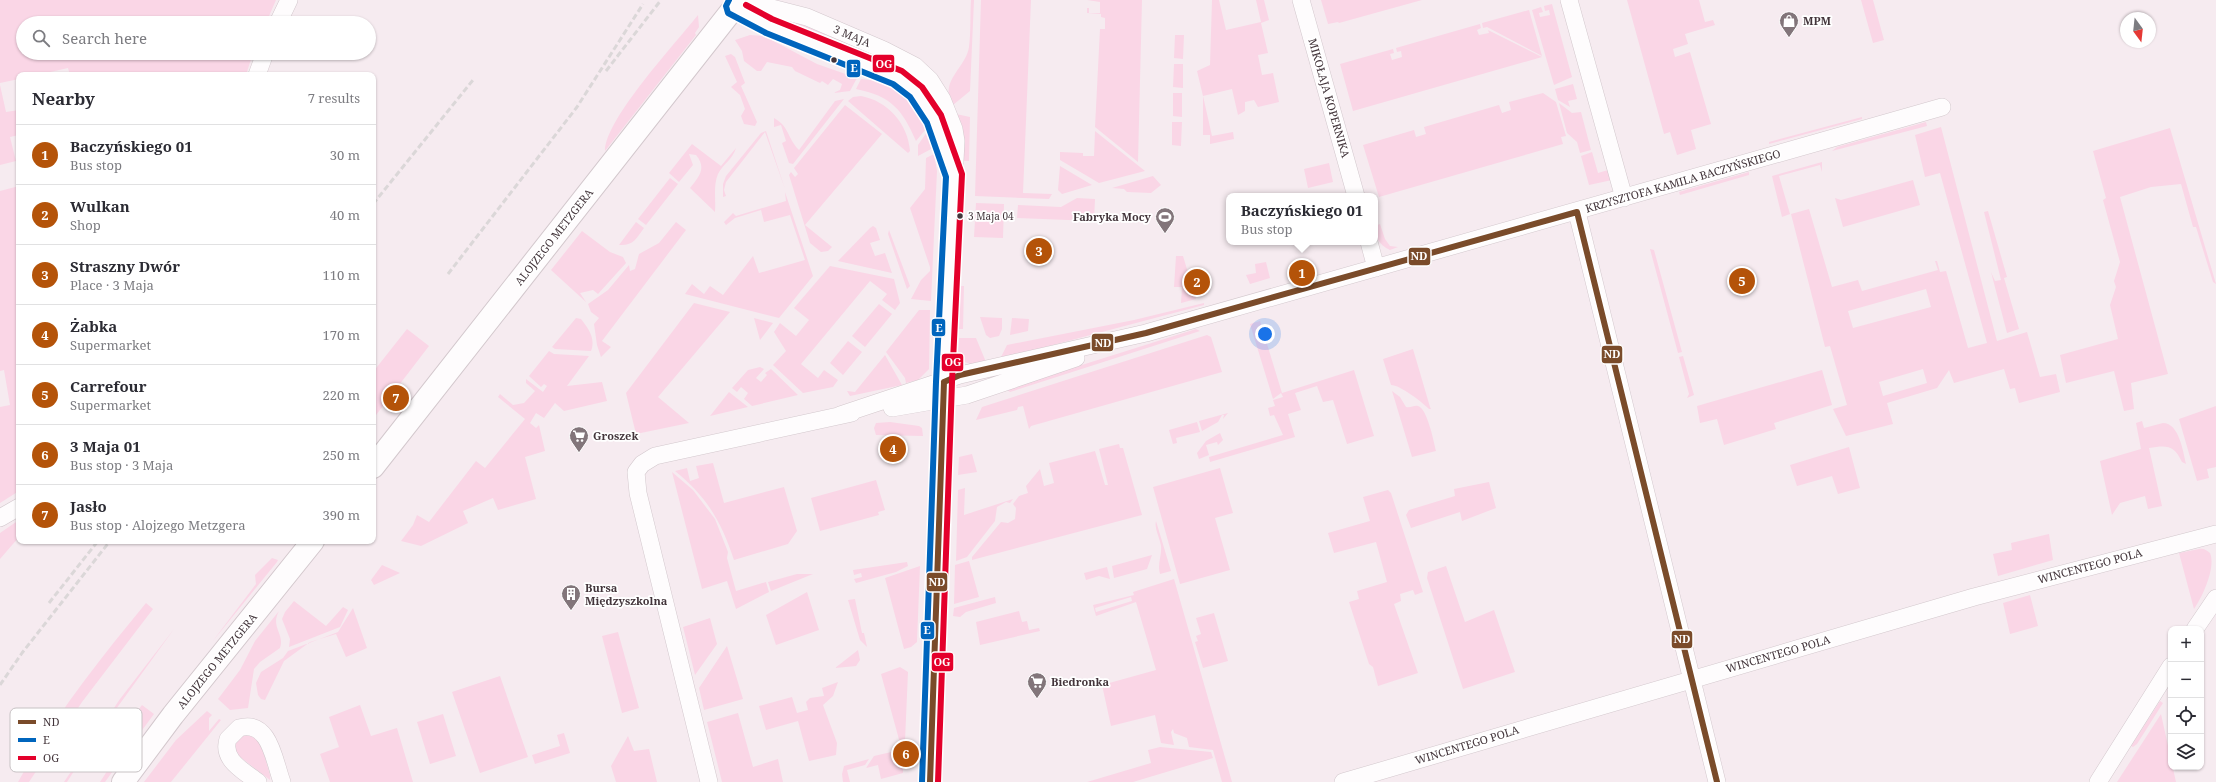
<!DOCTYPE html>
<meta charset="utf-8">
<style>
:root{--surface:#fff;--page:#f2f2f3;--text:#2b2b33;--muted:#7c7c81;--line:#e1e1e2;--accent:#b45309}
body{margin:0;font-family:"Noto Serif",serif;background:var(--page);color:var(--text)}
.controls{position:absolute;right:12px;bottom:12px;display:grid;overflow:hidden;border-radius:8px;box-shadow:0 1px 3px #0004}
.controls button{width:36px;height:36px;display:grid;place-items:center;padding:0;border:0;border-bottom:1px solid var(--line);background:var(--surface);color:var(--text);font:20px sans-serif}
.compass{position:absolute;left:2120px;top:12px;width:36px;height:36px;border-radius:50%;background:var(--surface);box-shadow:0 1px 3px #0004;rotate:165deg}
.you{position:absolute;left:1265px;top:334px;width:14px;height:14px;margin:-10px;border:3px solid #fff;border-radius:50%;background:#1a73e8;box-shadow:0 0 0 6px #1a73e833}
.badge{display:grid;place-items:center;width:26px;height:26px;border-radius:50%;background:var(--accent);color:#fff;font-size:13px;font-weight:700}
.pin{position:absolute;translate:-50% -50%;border:2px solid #fff;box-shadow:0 1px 4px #0006}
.popup{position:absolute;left:1226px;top:193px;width:152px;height:52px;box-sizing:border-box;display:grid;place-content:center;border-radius:8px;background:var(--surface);filter:drop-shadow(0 1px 3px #0005);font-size:13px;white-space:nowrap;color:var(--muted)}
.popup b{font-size:15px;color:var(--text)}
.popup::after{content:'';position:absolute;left:50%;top:100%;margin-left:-8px;border:8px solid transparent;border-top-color:var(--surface)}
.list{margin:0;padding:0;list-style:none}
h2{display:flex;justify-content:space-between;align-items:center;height:52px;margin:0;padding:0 16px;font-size:17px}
h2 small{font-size:13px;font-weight:400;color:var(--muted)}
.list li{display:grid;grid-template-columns:26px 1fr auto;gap:12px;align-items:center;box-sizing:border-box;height:60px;padding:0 16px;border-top:1px solid var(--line)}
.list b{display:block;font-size:15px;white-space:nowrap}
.list p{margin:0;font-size:13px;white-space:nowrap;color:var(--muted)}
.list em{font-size:13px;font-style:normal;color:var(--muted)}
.icon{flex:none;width:22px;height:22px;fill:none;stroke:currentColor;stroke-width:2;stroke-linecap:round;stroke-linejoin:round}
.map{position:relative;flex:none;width:2216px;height:782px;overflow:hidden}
.search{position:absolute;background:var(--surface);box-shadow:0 1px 3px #0004;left:16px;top:16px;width:360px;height:44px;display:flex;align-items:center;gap:10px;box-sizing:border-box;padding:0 14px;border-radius:22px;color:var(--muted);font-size:15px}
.panel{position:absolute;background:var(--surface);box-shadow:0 1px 3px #0004;left:16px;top:72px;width:360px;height:472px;border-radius:8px}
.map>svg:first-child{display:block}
.green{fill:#fad6e6;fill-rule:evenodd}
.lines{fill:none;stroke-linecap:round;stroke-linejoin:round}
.minor-casing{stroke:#d3c8cd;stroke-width:18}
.major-casing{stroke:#d3c8cd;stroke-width:24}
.minor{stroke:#fefcfd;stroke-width:17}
.major{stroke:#fefcfd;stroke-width:22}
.rail{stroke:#dbd7d8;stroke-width:3;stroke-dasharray:6 3;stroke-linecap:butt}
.bus-1-casing{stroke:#fff;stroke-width:9}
.bus-2-casing{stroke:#fff;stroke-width:9}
.bus-3-casing{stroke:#fff;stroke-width:9}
.bus-1{stroke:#7a4b2a;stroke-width:6}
.bus-2{stroke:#0065bd;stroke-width:6}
.bus-3{stroke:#e4002b;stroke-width:6}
.bus-dot{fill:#43353b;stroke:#fff;stroke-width:1.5}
.labels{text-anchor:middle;stroke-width:3.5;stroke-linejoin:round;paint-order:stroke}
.bus-label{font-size:10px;fill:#43353b;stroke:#fff;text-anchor:start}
.poi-label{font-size:11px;font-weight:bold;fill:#43353b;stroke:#fff;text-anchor:start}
.street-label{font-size:11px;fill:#43353b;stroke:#fff}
.key{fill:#fff;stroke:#c7c2c4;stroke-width:1}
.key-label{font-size:11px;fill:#43353b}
.line-badge{stroke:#fff;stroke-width:1.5}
.badge-label{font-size:11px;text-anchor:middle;font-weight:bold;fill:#fff}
</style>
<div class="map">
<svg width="2216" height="782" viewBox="0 0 2216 782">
<rect width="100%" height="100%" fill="#f6ebf0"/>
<!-- green -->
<path class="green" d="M0,0H276L266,23H23V53H253L246,75H70L68,68L37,75H19V79L0,83Z
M971,0H974L970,91L953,105C938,82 966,68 969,47C971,32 970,16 971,0Z
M981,0H1031L1023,193L1052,194L1049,199L975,196Z
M1087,0H1142L1138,162L1095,127L1100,29H1105V18L1101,17V14L1087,13V8H1089V13H1100V2Z
M1212,0H1219L1226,30L1261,22L1256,0H1264L1269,20L1261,23L1268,53L1258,55L1262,75L1273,73L1279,102L1258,107L1254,100L1245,102V111L1238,115L1232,89L1203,96L1212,136L1233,132L1234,139L1210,144V135H1203V96L1197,71L1210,65Z
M1321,0H1422L1339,23L1338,22L1328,24Z
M1627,0H1699L1705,22L1713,20L1715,25L1685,34L1688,44L1673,49L1675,57L1690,52L1711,124L1691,130L1696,149L1677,155L1670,132L1664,134Z
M1861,0H1873L1884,40L1873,43Z
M1552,4L1572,77L1554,85L1532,10L1541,7L1543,12L1539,13L1540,17L1550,15L1549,10L1545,11L1544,6Z
M1529,10L1542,56L1487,27L1483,28L1482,23Z
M767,11L825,34V36L823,37L787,27L764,14Z
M698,15L699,27L695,33L696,35L605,151C605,119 676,43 698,15Z
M1480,24L1481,28L1477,30L1479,35L1489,33L1488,30L1542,57L1353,111L1340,64L1393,49L1394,53L1390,54L1392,60L1402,57L1401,51L1397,52L1396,48Z
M750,35L764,36L817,64L857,78L850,91L833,93L840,90L842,84L833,79L828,85L822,81L820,83L795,71L792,67L767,62L761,71H757L744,61L742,51L735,40Z
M1175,35H1184L1183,59L1174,58Z
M731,54L735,57L745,83L741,86L757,122L755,126L744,124L741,116L745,109L740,95L731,87L737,82L725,56Z
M1174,64H1183V88L1173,87Z
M861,79C869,80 879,80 886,83C905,91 916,112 926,129L916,141C902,109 891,96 856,89Z
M1573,84L1577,99L1568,101L1570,107L1558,100L1555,89Z
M0,85L6,112L19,110V135L10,137L16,161L0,165Z
M1173,93H1182V117L1173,116Z
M1543,93L1556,102L1566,136L1561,137L1563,144L1379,197L1363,145L1414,130L1416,137L1426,134L1424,127L1499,105L1502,113L1511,110L1509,102Z
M861,96C888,101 908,124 910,151L908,153L848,101L853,97Z
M844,99L793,164L789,163L782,143L786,141L781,125L774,127V118C790,127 787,138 799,150L835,101Z
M1559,103L1572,113L1581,112L1591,150L1580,153L1577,142L1567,133Z
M845,105L882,134L805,225L832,247L828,251L821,252L810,243L789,175L791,172L795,177L798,174L794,168Z
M956,114L970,117L969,161H964V151Z
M1862,117V119L1769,144V142Z
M1172,122H1182L1181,146L1172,145Z
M1926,122L1927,126L1832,151L1837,147Z
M1941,127L1997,341L2027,332L2040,377L2056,374L2060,392L2019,403L2015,388L2010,389L2004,369L1954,383L1949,370L1937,388L1887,403L1893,424L1846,436L1833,409L1847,405L1830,346L1825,347L1791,214L1809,209L1832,287L1858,280L1862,291L1938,270L1935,261H1937L1940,272L1946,271L1968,348L1987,343L1940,173L1925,177L1915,135ZM1926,289L1931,307L1853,328L1848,311ZM1923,369L1927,383L1883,396L1879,382Z
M2170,128L2216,284L2213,282L2196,227H2193L2181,184L2151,187L2120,197L2168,374L2131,383L2134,409L2124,411L2114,371L2066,383L2060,355L2118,339L2110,305L2116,287L2114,281L2120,262L2103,200L2106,198L2093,151Z
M766,131L785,189L765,132L726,182L724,190L726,196L723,197V184L726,176L761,133Z
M1095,131L1145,171L1099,183L1060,160V152L1083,153V156H1094Z
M927,132L933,148L918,156V145Z
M692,144L721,166L736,148C733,159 723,164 718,174C713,186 716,199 715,212L690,188C699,177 707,168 696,155L689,154L693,165L679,182L669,173Z
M1592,152L1598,173L1608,170L1612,180L1589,185L1581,156Z
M934,154L937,171L931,301L911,299L921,280L930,271V267L910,208L925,189L926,158Z
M1822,162V172L1820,165L1779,176L1790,214L1782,217L1772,176Z
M1329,163L1333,182L1308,188L1304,169Z
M1060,166L1092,185L1062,194L1058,190Z
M1749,172V175L1680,195L1679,192Z
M1153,176L1161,185L1151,193L1127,192L1124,189L1112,188Z
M670,178L678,184L646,225L638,219Z
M1913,180L1920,205L1843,227L1835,198L1841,200Z
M19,186V491L0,503V407L10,405L4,370L0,371V191Z
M785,192L813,276L779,318L685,294L692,284L704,294L710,286L723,295L753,256L759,273L805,260L790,215L764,222L761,210L735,218L726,225L724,222L733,213L736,216L786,201Z
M1077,198L1095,199L1094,221L1017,218L1018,205L1061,207Z
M976,203L1004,204L1003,238L974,237Z
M1988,211L2007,277L2004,278L2019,329L2007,333L1991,272L1995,281L2001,280L1984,212Z
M636,222L644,228C636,239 633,246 619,245Z
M676,222L686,230L602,341L611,347L601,357L597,345L594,324L599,318L591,312L588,304L608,290L629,265L630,271L635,269L639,254L659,243Z
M1380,224L1385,239L1390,246L1398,247L1390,250C1379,245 1375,237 1375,226Z
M873,226L876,228L880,240L870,243L875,256L885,253L892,273L838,261L870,228Z
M889,230L910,286L907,289L888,234Z
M582,231L610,252L623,257L626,263L598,294L593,290L580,293L586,302L551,270Z
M1650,249L1654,250L1682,352L1678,353Z
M1176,256H1183L1196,299L1181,303L1182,287H1174Z
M1266,262L1270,278L1250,284L1246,275L1256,273L1255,264Z
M830,266L894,279L900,303L895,310L882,300L887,294L870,281L801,364L818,378L824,370L838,380L833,387L803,393L773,365L786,351L774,332L780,323L796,336L809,320L794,308Z
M959,286H964L963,329H958Z
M694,303L730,312L658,397L689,423L636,434L626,393Z
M1204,303V305L1000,359L1007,345L1134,320Z
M879,304L892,314L865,347L852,336Z
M919,310H930L929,369L918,380L906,383L905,378L886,352Z
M980,317L1002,318V329L999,336L990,338L986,335Z
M576,318L581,319C588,328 596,338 591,351L555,349L552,347Z
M754,318L773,323L760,340Z
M1012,318L1029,319L1028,331L1010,335Z
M1260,321L1282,393L1354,370L1374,436L1347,444L1333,400L1323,402L1317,386L1295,393L1301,410L1288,414L1295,437L1210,462L1209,457L1283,435L1274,415L1270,416L1268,408L1275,406L1273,400L1283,397L1281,393L1273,399L1250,324Z
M407,329L429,346L373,419V372Z
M1196,329L1200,331L1010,392L1006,389Z
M1207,335L1211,337L1222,372L1031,426L1029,429L1023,406L1018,407L1017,410L976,420L982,407Z
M959,338H976L986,362L972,365L963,361L958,351Z
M848,341L862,352L843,375L830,363Z
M1413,349L1430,407L1431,409H1429C1422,402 1400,385 1391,385L1383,359Z
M549,351L554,354L589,356L567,386L602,382L607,401L564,411L555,403L544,418L536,413L530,423L536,428L539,425L545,451L525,457L536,499L498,510L493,498L463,511L468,523L421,546L401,541L413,525L417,515L429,522L476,461L485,468L525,419L498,397L500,394L513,405L524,403L535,391L526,383V379L543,392L547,386L544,384L541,387L529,376Z
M885,355L902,385L850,396L847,391L855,392Z
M1683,356L1694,395L1687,398L1689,394L1679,357Z
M760,367L764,369L756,378L761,382L767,375L765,373L771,369L798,395L752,406L744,399L748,393L741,387L737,392L732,388L748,370Z
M1822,370L1832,405L1774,423L1776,429L1724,445L1717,419L1700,423L1697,406Z
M1392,391L1400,397L1406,407C1411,408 1414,405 1418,406C1427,408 1434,442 1436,451L1412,457Z
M729,392L748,407L710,416Z
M2216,406V467L2207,469L2209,478L2197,481L2179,419Z
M1228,413L1223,419L1224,415H1222L1218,422L1202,431L1199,421Z
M2142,421L2144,428L2163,423C2179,423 2183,451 2186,464L2182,462C2174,445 2167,445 2149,448L2162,506L2148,509L2145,496L2120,503L2112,515L2100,461L2141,449L2136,423Z
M890,422L919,426L922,428L923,436L876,435L874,428L876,423Z
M1197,422L1200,432L1176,438L1177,443L1173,444L1169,430Z
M1220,433L1223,440L1218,445L1217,442L1206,445L1209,455L1199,459L1197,453L1206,441Z
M1119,444L1120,448H1123L1142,515L972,560V557L1001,522L1008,523L1015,519L1016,508L1013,504L1019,496L1028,493L1026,486L1040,469L1044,486L1054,483L1049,463L1095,451L1105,485H1108L1099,449Z
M1849,447L1860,488L1838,494L1832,476L1797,486L1790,465Z
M972,454L977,472L958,475L959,457Z
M713,463L724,503L784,487L797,531L788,544L734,560C721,521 707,497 675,471L687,468L690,481L699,478L696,466Z
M1220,468L1233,513L1215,518L1230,570L1180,584L1153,487Z
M672,472L693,490L715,519L728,552L727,558L736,591L766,582L769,592L736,609L727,581L702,589Z
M876,480L885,510L878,512L879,515L820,531L811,498Z
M1489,482L1496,508L1462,521L1460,512L1411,528L1406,515L1409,510L1455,496L1454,489Z
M965,488L964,515L1013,499L1010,503L1006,502L997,507L995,521L967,557L956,561L958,490Z
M1388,490L1391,493L1423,592L1415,595L1413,590L1400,594L1401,601L1394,604L1418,673L1378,686L1373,667L1369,664L1349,602L1359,599L1357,591L1387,582L1376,542L1334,553L1328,533L1370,521L1363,497Z
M19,520V537L0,559V533Z
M1156,521L1171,571L1160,574C1157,564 1162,556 1161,546C1160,538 1154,528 1156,521Z
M2049,534L2053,560L1998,576L1993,554L2012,550L2011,543Z
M2199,549C2204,548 2206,550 2210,553C2216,567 2203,596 2194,609L2179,553Z
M1152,555L1147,569L1114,578L1112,566Z
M272,558L278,560L277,562L212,642L256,584L255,575Z
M969,561L979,597L954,604L955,565Z
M907,562L908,566L896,572L856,583L854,579L862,577L861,573L854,575L853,570Z
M382,565L400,573L374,585L371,580Z
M920,566L917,642L911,647L904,649L885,578Z
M1446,566L1465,622L1494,610L1515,672L1463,689L1427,578L1428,572Z
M1107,567L1110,579L1099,576L1086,580L1084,573Z
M797,574H813L771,591L768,582Z
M1174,579L1232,782H1222L1213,750L1189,747L1187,738L1174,733L1173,729L1171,732L1174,745L1161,743L1155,715L1111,726L1102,685L1156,670L1136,602L1096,616L1093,605L1134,595L1133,592ZM1131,597L1132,601L1096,612L1095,608Z
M807,592L819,630L776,645L766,615Z
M2030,595L2038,626L2010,634L2003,603Z
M995,597L996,603L966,612L960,617L953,616L954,608Z
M855,599L862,633H864L867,647L860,640L848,600Z
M294,601L326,626L343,607L348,610L340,627L289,647L290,639L282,619L285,612Z
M146,603L153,609L82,702L29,782H18C54,717 99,660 146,603Z
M353,608L367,648L346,657L336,634L310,642L284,661L265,700L261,699L258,695L256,683L261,672L283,658L288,651L338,632Z
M279,611C270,627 285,634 280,648L260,662L254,669L248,708L230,710L218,699L240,670L255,641Z
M1019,611L1022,622L1027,621L1029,630L1039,628L1040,631L980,645L976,622Z
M1214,613L1228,661L1203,668L1195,642L1198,641L1196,636L1201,634L1196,618Z
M710,618L717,644L695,675L683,627Z
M174,629L98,734L67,782H64L120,699Z
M618,632L639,708L622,713L602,636Z
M727,646L743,699L704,710L699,688Z
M858,650L860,660L856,666L835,668Z
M900,667L908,672L905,741L900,743L881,674Z
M500,676L528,757L480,773L452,692Z
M838,682L833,696L823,705L837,743L836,755L809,761L798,721L766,730L759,706L792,697L797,713L808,710L806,702L810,698L824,696L822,688Z
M2160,701L2163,703L2137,744L2133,747L2131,746Z
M142,705L154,714L140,733H135L128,723Z
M360,705L371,736L397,728L413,782H330L320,754L339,747L329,717Z
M207,711L212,715L209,718V731L219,719L221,720L171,782H144L176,740Z
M738,713L753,767L778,759L783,782H722L707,722Z
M443,714L456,756L430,764L417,722Z
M2161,714L2176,782H2117Z
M246,733L260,740L270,775V780L235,753V742Z
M564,733L570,753L535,764L532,755L560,746L557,735Z
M628,736L634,751L649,749L657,782H616L611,766Z
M117,741L126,745L128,750L105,782H100L113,762L109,756L108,748L113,742Z
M1160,747L1211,752L1213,758L1133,782H1087L1151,763L1148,750Z
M904,749L903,773L881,779L878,765L866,768L874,756Z
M869,759L865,765L847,770L850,782H843L842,774L844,766Z"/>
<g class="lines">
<!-- minor casing -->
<g class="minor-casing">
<path id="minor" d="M1301,0L1356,196
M1569,0L1624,198
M734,7L764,6L807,17L884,50L915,66L930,80L942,99L954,129L956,141L944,382L930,782
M734,7L769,26L902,79C931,101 941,135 951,168
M278,23L289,0
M257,75L265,53
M1577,212L1717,782
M1369,242L1376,268
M892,408L967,395L1076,358
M840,415L960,375L1146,333L1942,107
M0,518L19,507
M2195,629L2216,598
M258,782C244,771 221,760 228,739L239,728C270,719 274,761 282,782
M709,782L638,493L636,472L642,464L655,456L852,413
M1343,782L1974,597L2216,534
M2098,782L2171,666"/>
</g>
<!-- major casing -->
<g class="major-casing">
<path id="major" d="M373,467L740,0
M123,782L173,715L313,541"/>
</g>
<!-- minor -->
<use href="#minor" class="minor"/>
<!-- major -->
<use href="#major" class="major"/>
<!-- rail -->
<path class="rail" d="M606,71L661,0
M373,204L473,80
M448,274L577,107L643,4
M49,603L98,541
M0,685L22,653L110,541"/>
<!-- bus-1 casing -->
<g class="bus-1-casing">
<path id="bus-1" d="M1577,212L1717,782
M944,382L960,375L1146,333L1577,212
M930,782L944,382"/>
</g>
<!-- bus-2 casing -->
<g class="bus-2-casing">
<path id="bus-2" d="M729,0L726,6L728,13L766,33L893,84L910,97L927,123L946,177L936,382L922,782"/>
</g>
<!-- bus-3 casing -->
<g class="bus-3-casing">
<path id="bus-3" d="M746,5L772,19L902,71L922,87L941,115L962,174L952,382L938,782"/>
</g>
<!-- bus-1 -->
<use href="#bus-1" class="bus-1"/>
<!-- bus-2 -->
<use href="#bus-2" class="bus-2"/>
<!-- bus-3 -->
<use href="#bus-3" class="bus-3"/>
</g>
<!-- icons -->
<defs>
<g id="shop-pin" transform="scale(1)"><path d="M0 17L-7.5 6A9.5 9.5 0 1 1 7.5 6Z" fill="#82757a" stroke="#fff"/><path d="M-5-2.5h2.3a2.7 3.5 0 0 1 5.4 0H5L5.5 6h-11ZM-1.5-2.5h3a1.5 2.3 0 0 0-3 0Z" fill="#fff"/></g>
<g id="stadium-pin" transform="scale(1)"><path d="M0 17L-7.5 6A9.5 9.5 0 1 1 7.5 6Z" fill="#82757a" stroke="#fff"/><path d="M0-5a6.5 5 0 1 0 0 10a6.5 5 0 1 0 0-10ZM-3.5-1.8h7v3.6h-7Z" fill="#fff"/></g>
<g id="supermarket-pin" transform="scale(1)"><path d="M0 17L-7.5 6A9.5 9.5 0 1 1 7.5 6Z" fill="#82757a" stroke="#fff"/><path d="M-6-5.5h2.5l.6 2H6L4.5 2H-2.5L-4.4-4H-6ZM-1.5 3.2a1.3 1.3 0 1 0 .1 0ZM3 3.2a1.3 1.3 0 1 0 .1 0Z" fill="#fff"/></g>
<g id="building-pin" transform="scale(1)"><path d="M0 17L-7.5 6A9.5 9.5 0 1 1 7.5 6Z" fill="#82757a" stroke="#fff"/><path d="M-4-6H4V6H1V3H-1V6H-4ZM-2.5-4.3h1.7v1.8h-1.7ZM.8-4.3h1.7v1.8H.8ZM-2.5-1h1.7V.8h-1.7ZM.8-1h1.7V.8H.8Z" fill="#fff"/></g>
</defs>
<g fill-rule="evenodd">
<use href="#shop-pin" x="1789" y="21"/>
<use href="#stadium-pin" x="1165" y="217"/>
<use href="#supermarket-pin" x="579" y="436"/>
<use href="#building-pin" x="571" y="594"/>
<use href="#supermarket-pin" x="1037" y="682"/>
</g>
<!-- markers -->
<g class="bus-dot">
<circle cx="834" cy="60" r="3.5"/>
<circle cx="960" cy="216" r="3.5"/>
</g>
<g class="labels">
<!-- bus labels -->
<g class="bus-label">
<text x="968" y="220">3 Maja 04</text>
</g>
<!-- poi labels -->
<g class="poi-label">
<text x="1803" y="25">MPM</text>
<text x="1151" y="221" text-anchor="end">Fabryka Mocy</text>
<text x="593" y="440">Groszek</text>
<text x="585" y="592">Bursa<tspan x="585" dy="13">Międzyszkolna</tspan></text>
<text x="1051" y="686">Biedronka</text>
</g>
<!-- street labels -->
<g class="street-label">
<text transform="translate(852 36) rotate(23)" y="4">3 MAJA</text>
<text transform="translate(1329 98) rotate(74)" y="4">MIKOŁAJA KOPERNIKA</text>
<text transform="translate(1683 181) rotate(-16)" y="4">KRZYSZTOFA KAMILA BACZYŃSKIEGO</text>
<text transform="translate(554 237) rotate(-52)" y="4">ALOJZEGO METZGERA</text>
<text transform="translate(2090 566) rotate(-15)" y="4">WINCENTEGO POLA</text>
<text transform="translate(1778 654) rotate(-16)" y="4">WINCENTEGO POLA</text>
<text transform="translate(217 661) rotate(-51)" y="4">ALOJZEGO METZGERA</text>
<text transform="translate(1467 745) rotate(-17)" y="4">WINCENTEGO POLA</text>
</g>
</g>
<!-- legend -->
<rect x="10" y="708" width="132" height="64" rx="6" class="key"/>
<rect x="18" y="720" width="18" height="4" fill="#7a4b2a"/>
<rect x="18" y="738" width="18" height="4" fill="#0065bd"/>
<rect x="18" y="756" width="18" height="4" fill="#e4002b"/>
<g class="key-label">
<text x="43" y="726">ND</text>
<text x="43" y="744">E</text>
<text x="43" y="762">OG</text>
</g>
<g class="line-badge">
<rect x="872" y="54" width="23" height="19" rx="4" fill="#e4002b"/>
<rect x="846" y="59" width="15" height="19" rx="4" fill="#0065bd"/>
<rect x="1408" y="247" width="23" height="19" rx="4" fill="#7a4b2a"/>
<rect x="931" y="318" width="15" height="19" rx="4" fill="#0065bd"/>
<rect x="1091" y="333" width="23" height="19" rx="4" fill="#7a4b2a"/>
<rect x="1601" y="345" width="22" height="19" rx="4" fill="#7a4b2a"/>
<rect x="941" y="353" width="23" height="19" rx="4" fill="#e4002b"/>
<rect x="926" y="572" width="22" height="20" rx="4" fill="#7a4b2a"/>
<rect x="920" y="621" width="15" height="19" rx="4" fill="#0065bd"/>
<rect x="1671" y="630" width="22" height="19" rx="4" fill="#7a4b2a"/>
<rect x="931" y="652" width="23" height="20" rx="4" fill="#e4002b"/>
</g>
<g class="badge-label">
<text x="884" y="68">OG</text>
<text x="854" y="72">E</text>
<text x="1419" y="260">ND</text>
<text x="939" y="332">E</text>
<text x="1103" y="347">ND</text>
<text x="1612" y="358">ND</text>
<text x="953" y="366">OG</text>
<text x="937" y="586">ND</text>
<text x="927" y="634">E</text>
<text x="1682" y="643">ND</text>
<text x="942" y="666">OG</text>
</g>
</svg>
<div class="controls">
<button>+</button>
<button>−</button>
<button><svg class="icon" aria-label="locate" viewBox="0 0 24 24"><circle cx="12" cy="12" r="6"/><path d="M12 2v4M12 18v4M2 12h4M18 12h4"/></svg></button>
<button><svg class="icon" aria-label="layers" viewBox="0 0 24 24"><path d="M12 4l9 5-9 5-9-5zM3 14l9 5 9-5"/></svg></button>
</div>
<svg class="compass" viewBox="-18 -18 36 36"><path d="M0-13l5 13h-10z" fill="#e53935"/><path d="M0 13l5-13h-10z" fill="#7c7c81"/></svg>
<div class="you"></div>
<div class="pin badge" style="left:1302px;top:273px">1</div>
<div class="popup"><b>Baczyńskiego 01</b>Bus stop</div>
<div class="pin badge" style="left:1197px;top:282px">2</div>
<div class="pin badge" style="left:1039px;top:251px">3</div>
<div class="pin badge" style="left:893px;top:449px">4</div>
<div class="pin badge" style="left:1742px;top:281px">5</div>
<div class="pin badge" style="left:906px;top:754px">6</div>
<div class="pin badge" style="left:396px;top:398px">7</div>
<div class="search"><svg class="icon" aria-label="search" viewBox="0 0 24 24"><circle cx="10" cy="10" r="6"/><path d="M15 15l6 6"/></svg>Search here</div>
<section class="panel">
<h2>Nearby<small>7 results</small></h2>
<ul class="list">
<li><span class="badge">1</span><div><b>Baczyńskiego 01</b><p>Bus stop</p></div><em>30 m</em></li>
<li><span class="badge">2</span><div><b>Wulkan</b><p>Shop</p></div><em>40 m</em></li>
<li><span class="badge">3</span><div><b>Straszny Dwór</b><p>Place · 3 Maja</p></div><em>110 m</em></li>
<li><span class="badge">4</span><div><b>Żabka</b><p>Supermarket</p></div><em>170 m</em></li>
<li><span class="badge">5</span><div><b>Carrefour</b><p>Supermarket</p></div><em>220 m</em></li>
<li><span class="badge">6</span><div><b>3 Maja 01</b><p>Bus stop · 3 Maja</p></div><em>250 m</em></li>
<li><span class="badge">7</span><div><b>Jasło</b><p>Bus stop · Alojzego Metzgera</p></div><em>390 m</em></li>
</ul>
</section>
</div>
